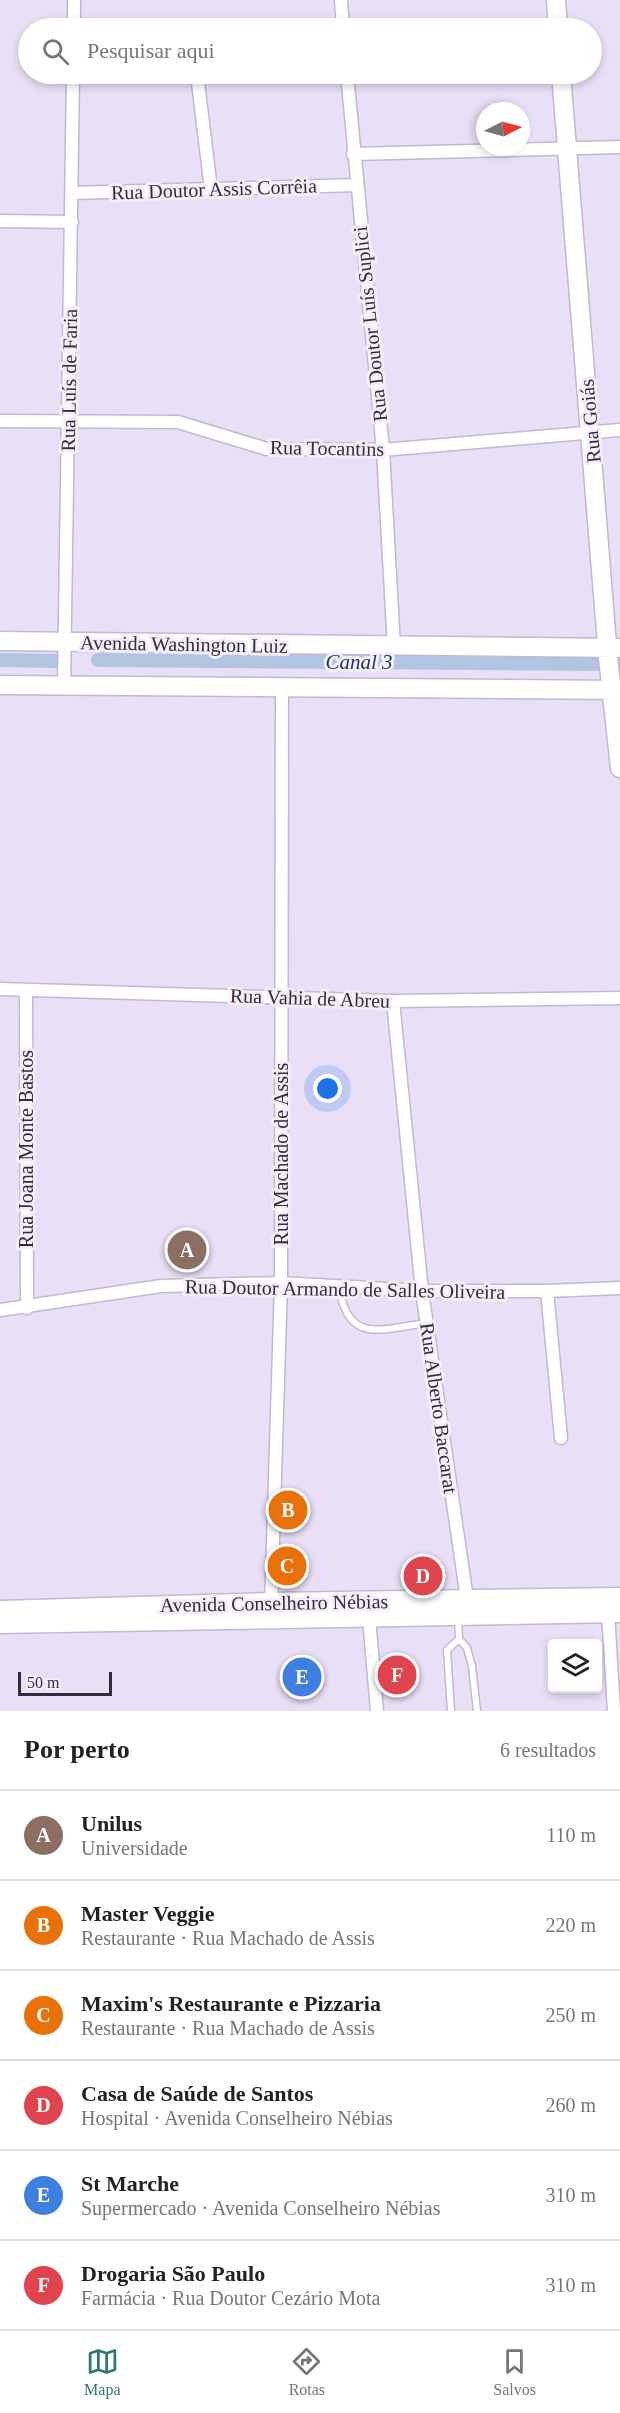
<!DOCTYPE html>
<html lang="pt">
<meta charset="utf-8">
<style>
:root{--surface:#fff;--page:#f6f6f6;--text:#222;--muted:#767676;--line:#e0e0e0;--accent:#2e7773}
body{margin:0;font-family:"Times New Roman",serif;background:var(--page);color:var(--text)}
.controls{position:absolute;right:18px;bottom:18px;display:grid;overflow:hidden;border-radius:6px;box-shadow:0 3px 9px #0003}
.controls button{width:54px;height:54px;display:grid;place-items:center;padding:0;border:0;border-bottom:2px solid var(--line);background:var(--surface);color:var(--text);font:30px sans-serif}
.compass{position:absolute;left:476px;top:102px;width:54px;height:54px;border-radius:50%;background:var(--surface);box-shadow:0 3px 9px #0003;rotate:84deg}
.scale{position:absolute;left:18px;bottom:15px;width:94px;box-sizing:border-box;padding-left:6px;border:3px solid #322e37;border-top:0;font-size:16px;line-height:21px;white-space:nowrap;color:#322e37;-webkit-text-stroke:4px #f5eefd;paint-order:stroke}
.you{position:absolute;left:328px;top:1089px;width:21px;height:21px;margin:-15px;border:4px solid #fff;border-radius:50%;background:#1a73e8;box-shadow:0 0 0 9px #1a73e833}
.badge{display:grid;place-items:center;width:39px;height:39px;border-radius:50%;background:var(--accent);color:#fff;font-size:20px;font-weight:700}
.pin{position:absolute;translate:-50% -50%;border:3px solid #fff;box-shadow:0 2px 6px #0006}
.list{margin:0;padding:0;list-style:none}
h2{display:flex;justify-content:space-between;align-items:center;height:78px;margin:0;padding:0 24px;font-size:26px}
h2 small{font-size:20px;font-weight:400;color:var(--muted)}
.list li{display:grid;grid-template-columns:39px 1fr auto;gap:18px;align-items:center;box-sizing:border-box;height:90px;padding:0 24px;border-top:2px solid var(--line)}
.list b{display:block;font-size:22px;white-space:nowrap}
.list p{margin:0;font-size:20px;white-space:nowrap;color:var(--muted)}
.list em{font-size:20px;font-style:normal;color:var(--muted)}
.icon{flex:none;width:33px;height:33px;fill:none;stroke:currentColor;stroke-width:2;stroke-linecap:round;stroke-linejoin:round}
.map{position:relative;flex:none;width:620px;height:1711px;overflow:hidden}
.search{position:absolute;background:var(--surface);box-shadow:0 3px 9px #0003;left:18px;right:18px;top:18px;height:66px;display:flex;align-items:center;gap:15px;box-sizing:border-box;padding:0 21px;border-radius:33px;color:var(--muted);font-size:22px}
.sheet{height:618px;background:var(--surface)}
nav{display:flex;justify-content:space-around;align-items:center;box-sizing:border-box;height:84px;border-top:2px solid var(--line);background:var(--surface);font-size:16px;color:var(--muted)}
nav a{display:grid;justify-items:center;gap:3px}
nav .on{color:var(--accent)}
.map>svg:first-child{display:block}
.lines{fill:none;stroke-linecap:round;stroke-linejoin:round}
.canal{stroke:#b1c4e1;stroke-width:14}
.service-casing{stroke:#c2b8cf;stroke-width:9}
.minor-casing{stroke:#c2b8cf;stroke-width:15}
.secondary-casing{stroke:#c2b8cf;stroke-width:21}
.service{stroke:#fff;stroke-width:6}
.minor{stroke:#fff;stroke-width:12}
.secondary{stroke:#fff;stroke-width:18}
.labels{text-anchor:middle;stroke-width:6;stroke-linejoin:round;paint-order:stroke}
.street-label{font-size:20px;fill:#322e37;stroke:#f5eefd}
.water-label{font-size:21px;font-style:italic;fill:#1d355d;stroke:#f5eefd}
</style>
<div class="map">
<svg width="620" height="1711" viewBox="0 0 620 1711">
<rect width="100%" height="100%" fill="#e9dff7"/>
<g class="lines">
<!-- canal -->
<path class="canal" d="M0,660L57,661
M98,660L620,664"/>
<!-- service casing -->
<g class="service-casing">
<path id="service" d="M339,1286C347,1345 381,1329 427,1323
M458,1617L459,1639L467,1648L472,1666L477,1711
M451,1711L447,1650L459,1639"/>
</g>
<!-- minor casing -->
<g class="minor-casing">
<path id="minor" d="M341,0L343,28
M74,28V0
M197,74L211,190
M347,74L383,450L394,647
M353,154L620,147
M72,193L357,185
M0,221L72,222
M0,421L178,422L267,449L383,450L620,430
M64,686L73,74
M0,989L393,1001L620,998
M26,990L27,1308
M393,1001L422,1291L467,1599
M547,1291L561,1438
M0,1310L161,1286L281,1283L422,1291H547L620,1288
M271,1608L281,1283L282,689
M608,1613L614,1711
M369,1618L377,1711"/>
</g>
<!-- secondary casing -->
<g class="secondary-casing">
<path id="secondary" d="M556,0L558,28
M561,74L608,657L620,768
M0,641L620,648
M0,685L620,690
M0,1610L270,1602L620,1597
M0,1624L620,1613"/>
</g>
<!-- service -->
<use href="#service" class="service"/>
<!-- minor -->
<use href="#minor" class="minor"/>
<!-- secondary -->
<use href="#secondary" class="secondary"/>
</g>
<g class="labels">
<!-- street labels -->
<g class="street-label">
<text transform="translate(214 189) rotate(-2)" y="7">Rua Doutor Assis Corrêia</text>
<text transform="translate(370 324) rotate(-96)" y="7">Rua Doutor Luís Suplici</text>
<text transform="translate(69 380) rotate(-89)" y="7">Rua Luís de Faria</text>
<text transform="translate(590 421) rotate(-95)" y="7">Rua Goiás</text>
<text transform="translate(327 448) rotate(1)" y="7">Rua Tocantins</text>
<text transform="translate(184 644) rotate(1)" y="7">Avenida Washington Luiz</text>
<text transform="translate(310 998) rotate(2)" y="7">Rua Vahia de Abreu</text>
<text transform="translate(26 1149) rotate(-90)" y="7">Rua Joana Monte Bastos</text>
<text transform="translate(281 1154) rotate(-90)" y="7">Rua Machado de Assis</text>
<text transform="translate(345 1289) rotate(1)" y="7">Rua Doutor Armando de Salles Oliveira</text>
<text transform="translate(439 1408) rotate(82)" y="7">Rua Alberto Baccarat</text>
<text transform="translate(274 1603) rotate(-1)" y="7">Avenida Conselheiro Nébias</text>
</g>
<!-- water labels -->
<g class="water-label">
<text x="359" y="669">Canal 3</text>
</g>
</g>
</svg>
<div class="controls">
<button><svg class="icon" aria-label="layers" viewBox="0 0 24 24"><path d="M12 4l9 5-9 5-9-5zM3 14l9 5 9-5"/></svg></button>
</div>
<svg class="compass" viewBox="-18 -18 36 36"><path d="M0-13l5 13h-10z" fill="#e53935"/><path d="M0 13l5-13h-10z" fill="#767676"/></svg>
<div class="scale">50 m</div>
<div class="you"></div>
<div class="pin badge" style="left:187px;top:1250px;background:#8d6e63">A</div>
<div class="pin badge" style="left:288px;top:1510px;background:#e8710a">B</div>
<div class="pin badge" style="left:287px;top:1566px;background:#e8710a">C</div>
<div class="pin badge" style="left:423px;top:1576px;background:#e0444e">D</div>
<div class="pin badge" style="left:302px;top:1677px;background:#3f7fe0">E</div>
<div class="pin badge" style="left:397px;top:1675px;background:#e0444e">F</div>
<div class="search"><svg class="icon" aria-label="search" viewBox="0 0 24 24"><circle cx="10" cy="10" r="6"/><path d="M15 15l6 6"/></svg>Pesquisar aqui</div>
</div>
<section class="sheet">
<h2>Por perto<small>6 resultados</small></h2>
<ul class="list">
<li><span class="badge" style="background:#8d6e63">A</span><div><b>Unilus</b><p>Universidade</p></div><em>110 m</em></li>
<li><span class="badge" style="background:#e8710a">B</span><div><b>Master Veggie</b><p>Restaurante · Rua Machado de Assis</p></div><em>220 m</em></li>
<li><span class="badge" style="background:#e8710a">C</span><div><b>Maxim's Restaurante e Pizzaria</b><p>Restaurante · Rua Machado de Assis</p></div><em>250 m</em></li>
<li><span class="badge" style="background:#e0444e">D</span><div><b>Casa de Saúde de Santos</b><p>Hospital · Avenida Conselheiro Nébias</p></div><em>260 m</em></li>
<li><span class="badge" style="background:#3f7fe0">E</span><div><b>St Marche</b><p>Supermercado · Avenida Conselheiro Nébias</p></div><em>310 m</em></li>
<li><span class="badge" style="background:#e0444e">F</span><div><b>Drogaria São Paulo</b><p>Farmácia · Rua Doutor Cezário Mota</p></div><em>310 m</em></li>
</ul>
</section>
<nav>
<a class="on"><svg class="icon" aria-label="map" viewBox="0 0 24 24"><path d="M3 6l6-2 6 2 6-2v14l-6 2-6-2-6 2zM9 4v14M15 6v14"/></svg>Mapa</a>
<a><svg class="icon" aria-label="directions" viewBox="0 0 24 24"><path d="M12 3l9 9-9 9-9-9zM9 14v-3h6M13 9l2 2-2 2"/></svg>Rotas</a>
<a><svg class="icon" aria-label="saved" viewBox="0 0 24 24"><path d="M7 4h10v16l-5-4-5 4z"/></svg>Salvos</a>
</nav>
